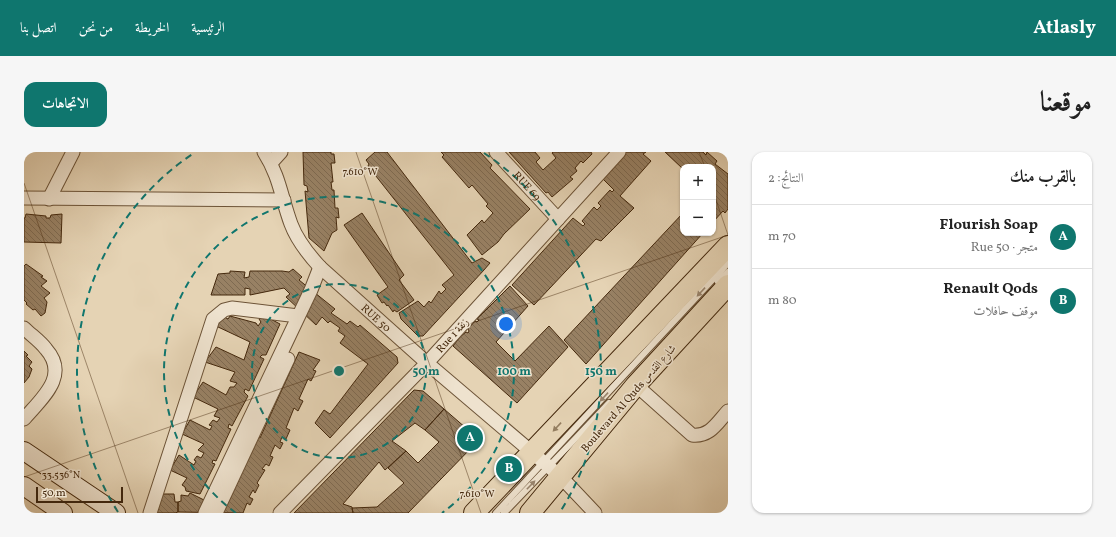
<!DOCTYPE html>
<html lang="ar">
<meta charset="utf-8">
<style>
:root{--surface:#fff;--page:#f6f6f6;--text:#222;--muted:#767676;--line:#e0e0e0;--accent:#0f766e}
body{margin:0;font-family:Vollkorn,Amiri,serif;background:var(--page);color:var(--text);direction:rtl}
.controls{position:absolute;right:12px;top:12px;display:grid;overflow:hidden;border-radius:8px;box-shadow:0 1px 3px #0004}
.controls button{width:36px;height:36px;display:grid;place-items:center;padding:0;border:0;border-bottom:1px solid var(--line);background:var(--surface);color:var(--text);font:20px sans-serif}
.scale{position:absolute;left:12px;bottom:10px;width:87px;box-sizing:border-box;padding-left:4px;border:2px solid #44280d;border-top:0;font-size:11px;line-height:14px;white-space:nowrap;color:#44280d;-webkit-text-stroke:3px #eee2ce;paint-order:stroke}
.you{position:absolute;left:482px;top:172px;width:14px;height:14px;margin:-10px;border:3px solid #fff;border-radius:50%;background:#1a73e8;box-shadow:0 0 0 6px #1a73e833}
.badge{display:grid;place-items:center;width:26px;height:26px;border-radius:50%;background:var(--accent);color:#fff;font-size:13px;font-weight:700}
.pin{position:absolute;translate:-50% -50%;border:2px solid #fff;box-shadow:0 1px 4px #0006}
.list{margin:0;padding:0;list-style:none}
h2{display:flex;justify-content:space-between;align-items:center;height:52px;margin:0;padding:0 16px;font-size:17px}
h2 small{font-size:13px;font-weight:400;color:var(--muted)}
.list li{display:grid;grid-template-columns:26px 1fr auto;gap:12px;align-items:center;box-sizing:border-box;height:64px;padding:0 16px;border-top:1px solid var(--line)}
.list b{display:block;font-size:15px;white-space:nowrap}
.list p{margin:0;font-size:13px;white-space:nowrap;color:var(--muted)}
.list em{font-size:13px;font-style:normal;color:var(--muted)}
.map{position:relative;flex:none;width:704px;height:361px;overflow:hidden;direction:ltr;border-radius:12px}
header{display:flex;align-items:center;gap:24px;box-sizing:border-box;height:56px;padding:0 20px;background:var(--accent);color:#fff}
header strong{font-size:19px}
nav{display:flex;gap:22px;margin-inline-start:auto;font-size:14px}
.intro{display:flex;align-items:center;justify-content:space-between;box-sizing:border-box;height:96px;padding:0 24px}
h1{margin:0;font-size:28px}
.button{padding:10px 18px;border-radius:12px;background:var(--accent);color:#fff;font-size:14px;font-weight:700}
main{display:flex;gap:24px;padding:0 24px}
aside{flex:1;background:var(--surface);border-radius:12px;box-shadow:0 1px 3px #0004}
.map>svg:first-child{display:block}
.building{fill:url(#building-back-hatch);stroke:#44280d}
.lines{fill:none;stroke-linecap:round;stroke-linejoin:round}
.lane-casing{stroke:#6c5337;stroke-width:8}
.street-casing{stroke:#6c5337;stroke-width:15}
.secondary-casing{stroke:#44280d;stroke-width:20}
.primary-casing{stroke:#44280d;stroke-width:22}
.lane{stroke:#eee2ce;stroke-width:6}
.street{stroke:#eee2ce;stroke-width:13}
.secondary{stroke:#eee2ce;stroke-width:18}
.primary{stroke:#e5d3b4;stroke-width:20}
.oneway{fill:#99856e}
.oneway2{fill:#947e60}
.ticks{fill:none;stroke:#44280d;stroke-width:1;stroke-opacity:0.45}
.ring{fill:none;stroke:#0f766e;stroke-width:2;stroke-dasharray:7 5}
.labels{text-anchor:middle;stroke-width:3;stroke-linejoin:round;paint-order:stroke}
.street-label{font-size:11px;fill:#44280d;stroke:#eee2ce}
.ticks-label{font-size:10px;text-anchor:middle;fill:#44280d;stroke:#eee2ce;stroke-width:3;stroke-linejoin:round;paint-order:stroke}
.centre{fill:#0f766e;stroke:#eee2ce;stroke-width:2}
.ring-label{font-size:12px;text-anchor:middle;font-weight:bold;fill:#0f766e;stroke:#eee2ce;stroke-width:3;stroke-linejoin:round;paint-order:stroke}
</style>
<header>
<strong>Atlasly</strong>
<nav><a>الرئيسية</a><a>الخريطة</a><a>من نحن</a><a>اتصل بنا</a></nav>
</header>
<div class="intro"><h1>موقعنا</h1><a class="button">الاتجاهات</a></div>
<main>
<aside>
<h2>بالقرب منك<small>النتائج: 2</small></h2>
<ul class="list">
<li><span class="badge">A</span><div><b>Flourish Soap</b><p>متجر · Rue 50</p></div><em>70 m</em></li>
<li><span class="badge">B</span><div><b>Renault Qods</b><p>موقف حافلات</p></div><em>80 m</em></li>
</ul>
</aside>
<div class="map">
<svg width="704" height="361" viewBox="0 0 704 361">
<defs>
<pattern id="building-back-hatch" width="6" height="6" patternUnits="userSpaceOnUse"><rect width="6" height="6" fill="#988164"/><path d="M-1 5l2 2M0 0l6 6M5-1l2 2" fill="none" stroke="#7e6a51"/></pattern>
</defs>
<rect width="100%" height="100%" fill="#e5d3b4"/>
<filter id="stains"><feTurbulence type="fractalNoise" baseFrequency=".005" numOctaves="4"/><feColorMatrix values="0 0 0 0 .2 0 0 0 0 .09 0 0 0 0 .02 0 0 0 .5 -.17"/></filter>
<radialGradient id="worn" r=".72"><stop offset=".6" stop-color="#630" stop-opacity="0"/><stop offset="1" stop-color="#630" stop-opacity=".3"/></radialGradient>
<!-- building -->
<path class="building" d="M279,0H307V2H310L311,11H307L309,30H307L308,38H310L311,56H314L315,66L312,65L313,78L308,81L300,99L285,86L281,39L284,40L283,34L280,33Z
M351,0H363L448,111L458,106L466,111L460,118L399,184H394L377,167L375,161L394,149L400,155L405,149L407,151L415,139L417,142L422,137L418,133L430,123L344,14L345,12L342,8Z
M417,0H456L468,13L466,16L506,57L480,82L474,90L458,103L443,83L458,68L460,71L469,61L462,54L464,52L448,33L445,36L418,5L420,3Z
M485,0H511L516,6L512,10L519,18L532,6L528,1L529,0H567L568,2L559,11L557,9L551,16L553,19L546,25L549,27L528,45L524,40L522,41Z
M602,0H622L619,2L627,9L596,44L610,56L577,89L572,87L510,153L488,133L549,66L559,74L561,72L558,69L570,55L573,58L577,54L574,51L586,38L588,40L590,38L579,27Z
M641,0H679L682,3L683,0L693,9L691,12L704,22V57L701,61L699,59L689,70V15H659V17Z
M338,61L380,123L375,128L390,148L373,160L370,158L369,160L364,153L363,154L360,150L358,151L353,143L364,135L320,73Z
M659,61V81H679L562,212L540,188Z
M2,62L22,64V66H26L27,63L38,62L37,91L0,90V66H1Z
M2,112L19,124L17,125L23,129L17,134L26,141L20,146L23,150L21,161L17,164L11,157L9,158L2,152L3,151L0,148V114Z
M269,117L278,125L275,128L311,157L307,161L323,172L326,169L334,175L336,173L373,205L374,211L306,286L291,271L300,258L306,262L344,212L316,191L321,184L314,179L316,176L306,169L304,171L298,165L292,173L262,145L266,142L260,136L226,143V137L221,136V143H187L194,122L206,121V119L221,120L220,126L225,125L226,119H258L265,120Z
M486,134L504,154L472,190L491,209L525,174L544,195L493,251L429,194L436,185L442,180L444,181L445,179L444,177L451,169L453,170L455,168L453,167Z
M239,163L256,172L242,203H238L236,205L240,207L225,239L221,237L220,240L224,244L208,274L205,272L204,276L207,277L192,309L189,308L188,311L191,312L176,342L162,339L161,335L158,333L163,326L146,318L155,303L170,313L172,309L170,308L173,304L177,306L180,301L174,298L180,292L158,282L166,268L186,278L188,274L185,273L189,268L193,270L196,266L190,264L194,257L169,245L179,230L202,243L206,235H210L213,231L206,229L211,220L181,210L192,195L220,208L226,190L192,174L195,167L199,164L204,167L206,164L232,171L234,174L237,170L235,167Z
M0,199L4,203L2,204L8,210L5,214L8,217L5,225L0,231Z
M275,200L296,208L289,218L292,219L287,229L284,227L275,247L279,249L274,259L270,256L262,276L266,278L262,287L258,285L256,290L259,291L256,297L251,293L246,304L249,305L245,314L242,312L238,317L241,318L233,331L235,333L231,341L229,338L225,345L229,347L226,353L223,351L219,361L154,360V350L157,349V343L164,344L166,341L188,352L231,283L236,286Z
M390,238L399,239L420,257L401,278L391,271L368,289L382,299L361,318L355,310L319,352L328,355L329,361H270Z
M420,257L450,283V293L384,361H329L328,356L353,355L380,331L364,316L382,299L394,311L415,290L401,278Z
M126,342H150L151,350H154V360L151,361H120Z"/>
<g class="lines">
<!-- lane casing -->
<g class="lane-casing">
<path id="lane" d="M694,130L704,120
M472,361L704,111
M480,361L551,287L585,251"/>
</g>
<!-- street casing -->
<g class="street-casing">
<g id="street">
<path id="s1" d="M240,0C256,25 257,45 267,72C273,88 284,102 296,115L403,211L537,325L571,361"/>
<path id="s2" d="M472,0L534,67"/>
<path d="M247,11L257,0"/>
<path d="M0,46L260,48"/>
<path d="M25,47L49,0"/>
<path d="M0,176C7,183 16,189 22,197C46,224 17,247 0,267"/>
<path d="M612,233L668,283C686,285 693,271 704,259"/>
<path d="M126,361L189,167L200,158L208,156L274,164"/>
<path d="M181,361L287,138L296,115"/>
<path d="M192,361L264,207"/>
<path d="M256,361L403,211L595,0"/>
</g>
</g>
<!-- secondary casing -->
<g class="secondary-casing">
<path id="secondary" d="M0,299L92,361
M0,334L39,361"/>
</g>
<!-- primary casing -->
<g class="primary-casing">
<path id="primary" d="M450,361L704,94
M506,361L612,233L704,133"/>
</g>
<!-- lane -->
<use href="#lane" class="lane"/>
<!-- street -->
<use href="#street" class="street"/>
<!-- secondary -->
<use href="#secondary" class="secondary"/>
<!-- primary -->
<use href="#primary" class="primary"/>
</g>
<!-- one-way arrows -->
<defs><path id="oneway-solid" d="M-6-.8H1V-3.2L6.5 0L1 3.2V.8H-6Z"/></defs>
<g class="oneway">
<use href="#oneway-solid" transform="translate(677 140) rotate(133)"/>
<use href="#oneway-solid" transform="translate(580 245) rotate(133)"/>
<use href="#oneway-solid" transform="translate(507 333) rotate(-46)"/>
</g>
<use class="oneway2" href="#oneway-solid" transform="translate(533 275) rotate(133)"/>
<!-- ticks -->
<path class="ticks" d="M332,0L457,361M675,0L681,15M0,31L114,361M689,39L704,83M0,325L704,83"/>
<!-- distance rings -->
<g class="ring">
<circle cx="315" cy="219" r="87"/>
<path d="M212 361A175 175 0 1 1 418 361"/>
<path d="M94 360A262 262 0 0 1 170 1M460 1A262 262 0 0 1 536 360"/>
</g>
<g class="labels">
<!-- street labels -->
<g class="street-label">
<text dy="4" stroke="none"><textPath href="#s2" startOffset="46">RUE 69</textPath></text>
<text dy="4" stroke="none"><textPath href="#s1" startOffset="205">RUE 50</textPath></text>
<text transform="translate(428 183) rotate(-48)" y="4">Rue 1 زنقة</text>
<text transform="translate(604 246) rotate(-49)" y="4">Boulevard Al Quds شارع القدس</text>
</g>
</g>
<g class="ticks-label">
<text x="336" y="23">7.610°W</text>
<text x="37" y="326">33.536°N</text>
<text x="453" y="345">7.610°W</text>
</g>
<circle cx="315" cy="219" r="6" class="centre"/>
<g class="ring-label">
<text x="402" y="223">50 m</text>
<text x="490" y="223">100 m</text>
<text x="577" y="223">150 m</text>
</g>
<rect width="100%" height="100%" filter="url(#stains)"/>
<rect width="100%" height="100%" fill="url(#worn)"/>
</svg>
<div class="controls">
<button>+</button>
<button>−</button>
</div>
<div class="scale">50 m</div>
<div class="you"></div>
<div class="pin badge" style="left:446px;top:286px">A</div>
<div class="pin badge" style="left:485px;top:317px">B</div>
</div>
</main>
